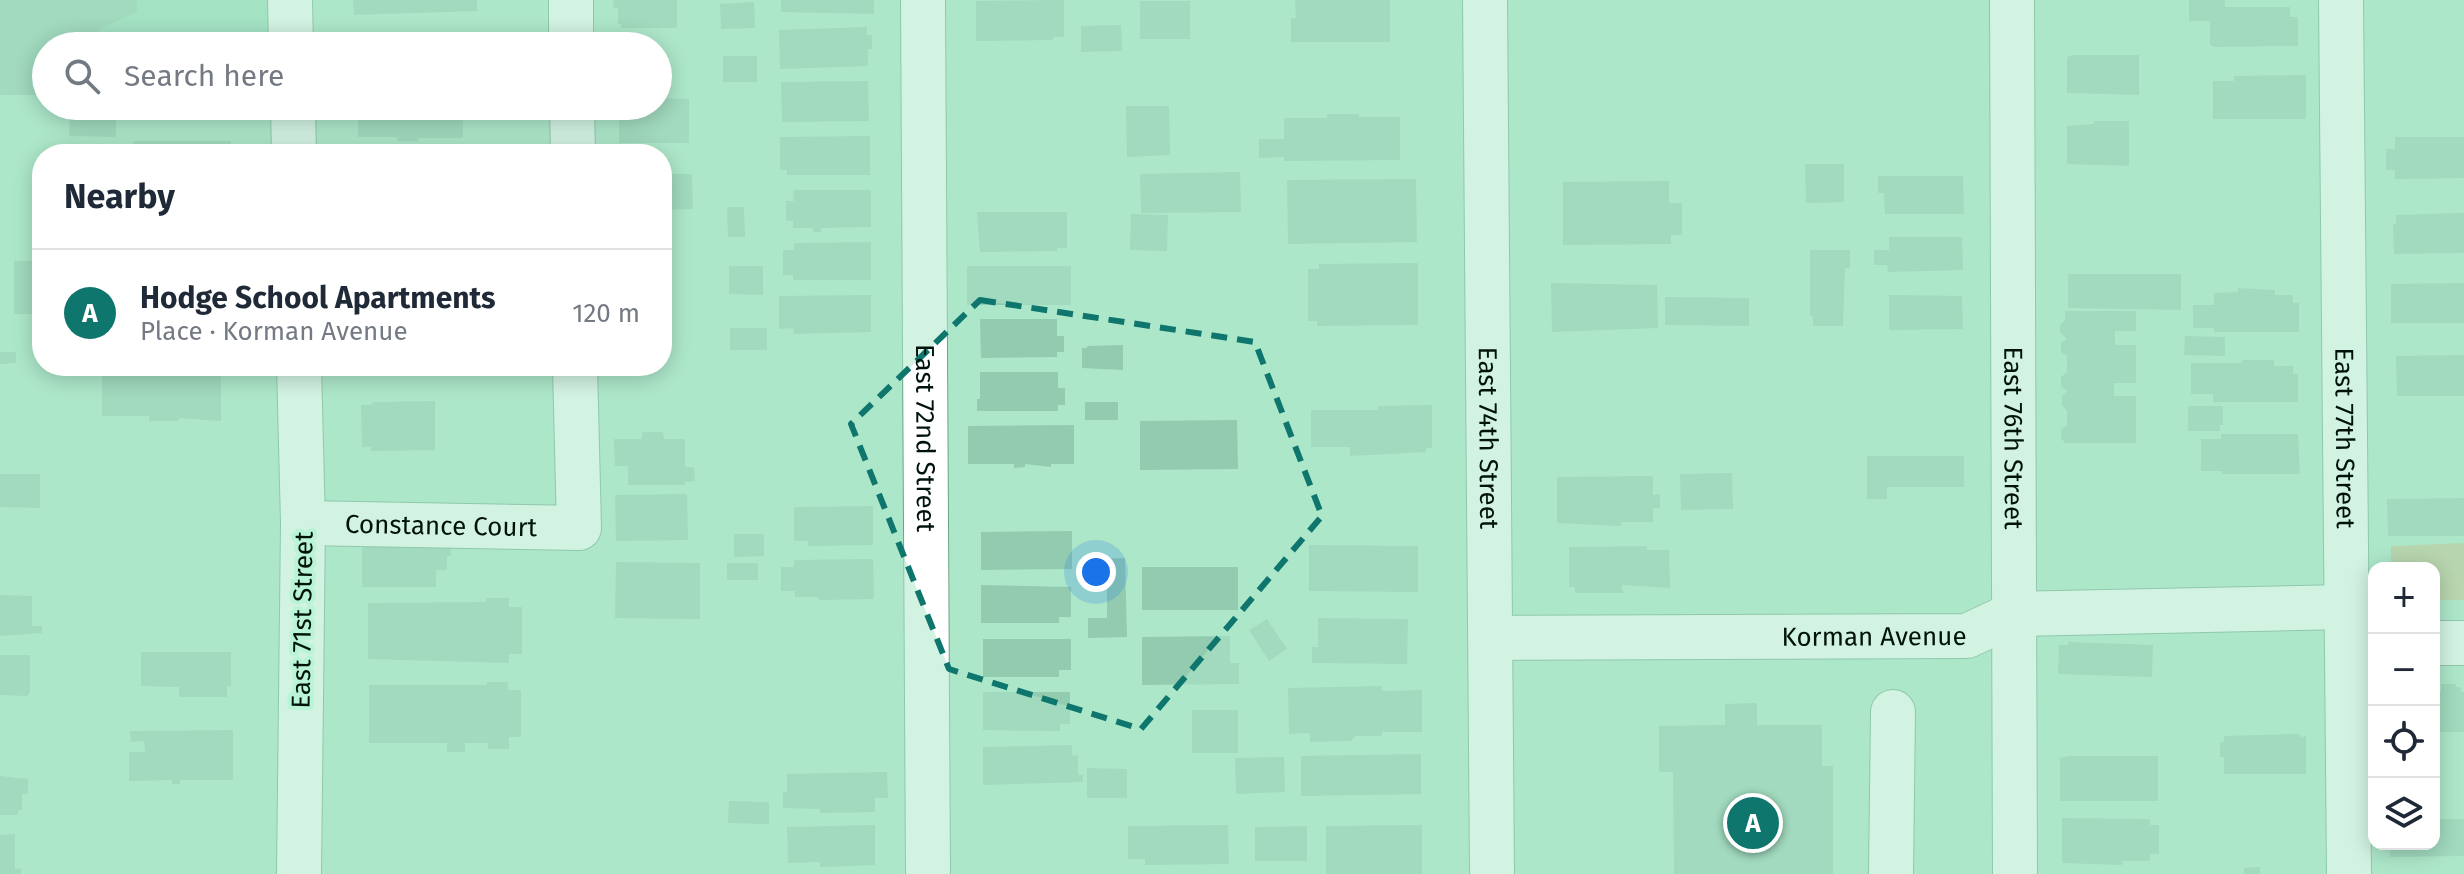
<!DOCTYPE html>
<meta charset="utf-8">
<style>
:root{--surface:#fff;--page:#f2f2f3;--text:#1f2937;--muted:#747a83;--line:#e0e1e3;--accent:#0f766e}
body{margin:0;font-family:"Fira Sans",sans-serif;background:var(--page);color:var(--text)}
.controls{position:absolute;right:24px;bottom:24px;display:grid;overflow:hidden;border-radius:16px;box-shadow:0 4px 20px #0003}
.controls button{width:72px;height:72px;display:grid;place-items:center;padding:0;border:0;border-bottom:2px solid var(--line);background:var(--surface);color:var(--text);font:40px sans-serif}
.you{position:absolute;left:1096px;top:572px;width:28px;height:28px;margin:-20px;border:6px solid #fff;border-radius:50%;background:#1a73e8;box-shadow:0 0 0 12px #1a73e833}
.badge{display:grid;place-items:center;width:52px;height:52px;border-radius:50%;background:var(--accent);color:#fff;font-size:26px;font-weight:700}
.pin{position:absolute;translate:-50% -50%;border:4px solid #fff;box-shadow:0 2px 8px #0006}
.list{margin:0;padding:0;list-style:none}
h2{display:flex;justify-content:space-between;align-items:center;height:104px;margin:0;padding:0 32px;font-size:34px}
h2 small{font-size:26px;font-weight:400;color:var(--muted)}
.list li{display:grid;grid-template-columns:52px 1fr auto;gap:24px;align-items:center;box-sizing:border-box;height:128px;padding:0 32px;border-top:2px solid var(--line)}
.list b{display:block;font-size:30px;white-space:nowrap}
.list p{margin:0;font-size:26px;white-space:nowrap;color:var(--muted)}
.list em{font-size:26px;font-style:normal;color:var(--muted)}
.icon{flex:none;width:44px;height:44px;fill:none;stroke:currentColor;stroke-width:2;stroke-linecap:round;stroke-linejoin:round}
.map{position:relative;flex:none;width:2464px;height:874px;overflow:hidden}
.search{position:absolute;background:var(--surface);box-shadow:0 4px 20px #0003;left:32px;top:32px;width:640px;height:88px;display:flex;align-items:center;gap:20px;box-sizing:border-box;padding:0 28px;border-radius:44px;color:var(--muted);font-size:30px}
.panel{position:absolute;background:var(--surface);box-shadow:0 4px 20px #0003;left:32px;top:144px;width:640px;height:232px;border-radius:32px}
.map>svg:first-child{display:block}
.built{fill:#9adcbc}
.green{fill:#c3bf8f}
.building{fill:#92cbaf}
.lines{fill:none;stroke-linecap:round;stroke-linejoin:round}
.minor-casing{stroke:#6ba388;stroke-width:46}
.minor{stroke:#fff;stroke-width:44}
.marked{fill:none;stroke:#0f766e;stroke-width:6;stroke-dasharray:16 10;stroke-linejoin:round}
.labels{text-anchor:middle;stroke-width:8;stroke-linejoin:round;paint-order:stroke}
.street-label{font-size:26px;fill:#00130a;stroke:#baf4d7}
</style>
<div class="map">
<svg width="2464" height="874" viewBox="0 0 2464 874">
<rect width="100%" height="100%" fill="#ade7ca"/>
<!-- built -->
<path class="built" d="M0,0H290L291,46H46Z"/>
<!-- green -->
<path class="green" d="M2464,543V600H2434V568H2391V546Z"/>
<!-- building -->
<path class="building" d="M0,0H137V12L100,29V46H46V95H0Z
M353,0H477V11L354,15Z
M614,0H677V28H621V24H618V8H613Z
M781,0H874V14L781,12Z
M1064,0V37H1053V40L976,41V1Z
M1295,0H1390V42H1291V18H1296Z
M2189,0H2225V7H2290V17H2298V46L2214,47L2210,45V21H2189Z
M1140,1H1190V39H1140Z
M754,2L755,28L721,29L720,4Z
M1121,25L1122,51L1081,52V26Z
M867,27V35H872V49H868V66L780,69L779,30Z
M354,32H467V46H354Z
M2074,55H2139V95L2067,93V57Z
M723,56H757V82H723Z
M2306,75V119H2213V81H2234V76Z
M868,81L869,121L782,122L781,82Z
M658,98L689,99V143H619V106H658Z
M70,106H116V137L69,136Z
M358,106H463V138H418V141H397V137H358Z
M1126,106H1169L1170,155L1127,157Z
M1327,114H1359V117H1400V160L1284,161V157L1259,158V139H1284V118H1327Z
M2094,121H2129V166L2067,164V126L2094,124Z
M870,136V175H787V170H780V137Z
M2395,137H2464V178L2395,179V170H2386V149H2395Z
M133,141H231V154H133Z
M1805,164H1844V202L1806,203Z
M1240,172L1241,212L1141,213L1140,174Z
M662,174H692L693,209L662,210Z
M1878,176H1963L1964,214H1885L1884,193H1878Z
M1416,179L1417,242L1288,244L1287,180Z
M1669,181V203H1682V235H1671V244L1563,245V182Z
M793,190H871V227L821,228V232H813V228H793V221H786V201H794Z
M727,207H744L745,237H728Z
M977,212H1067V248H1057V251L980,252Z
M2464,213V253L2394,254L2393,224H2396V215Z
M1131,214L1168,215L1167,251L1130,250Z
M1889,237H1962L1963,270L1888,272L1887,265H1874V250H1889Z
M871,242V280H793V275H783V250H794V243Z
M1810,250H1850V268H1845L1843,326H1813V316H1810Z
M14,261H42V314H14Z
M1418,263V325L1317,326V321H1308V269H1319V264Z
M729,266H763V295L729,294Z
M967,266H1071V305H967Z
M2068,274H2181V310L2068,308Z
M1551,283L1657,285L1658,328L1552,332Z
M2464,283V323H2391V284Z
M2238,288L2275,290V295H2293V303H2299V332H2214V328H2193V305H2214V293L2238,292Z
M871,295V332L794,334L793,328L779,329V296Z
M1889,295L1962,296L1963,329L1889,330Z
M1665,297L1749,298V326L1665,325Z
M2065,311H2136V331H2115V345H2136V383H2114V396H2136V443H2065L2061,438V430L2067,425V411L2062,405V396L2067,391L2061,386V377L2067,372V356L2061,352V343L2067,339L2060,332V325L2065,320Z
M980,319H1057V336H1064V352H1057V357L981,358Z
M730,328H767V350H730Z
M2185,336L2225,337V356L2184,355Z
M1123,345V370L1082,368V348H1087V346Z
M0,352H16V363L0,364Z
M2464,355V396H2397L2396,356Z
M2242,360H2274V366H2293V374H2298V402H2213V394H2191V363H2242Z
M980,372H1058V388H1065V405H1058V411H977V399H980Z
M201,374H221V421L179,418V421H149V416H102V376H201Z
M435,401V450L371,451V447H362L361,405H371L374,402Z
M1085,402H1118V420H1085Z
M1432,405V448H1426V452L1350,456V447H1311V410H1378V406Z
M2188,406H2223V425H2220V431H2188Z
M1237,420L1238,469L1140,470V421Z
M1074,425V464H1051V467L1025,464V467L1014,468V464H968V426Z
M642,432H663L664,439H685V467H694L695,481L685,482V485H628V466H615L614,439H642Z
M2221,434H2298L2300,474H2222V471H2201V439H2221Z
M1867,456H1964V487H1887V499H1867Z
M1732,473L1733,509L1681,510L1680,474Z
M0,474H40V508L0,507Z
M1653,476V495L1660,494V508H1653V522H1621V526L1557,523V477Z
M687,494L688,540L616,541L615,495Z
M2464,498V536H2388L2387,499Z
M873,506V545L808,546V541H794V507Z
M1072,531V569L981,570V532Z
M734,534H764V556L734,557Z
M447,543V548H451V556H447V570H436V587H362V544Z
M1309,545L1418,546V592L1309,591Z
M1647,546V550H1669L1670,588L1622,585L1623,593H1575V587H1569V547Z
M1125,558L1127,637L1088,638V618H1107V583H1086L1088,559Z
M873,559L874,599L819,600L818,597H795V591H781V567H794V560Z
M616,562L700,563V619L615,618Z
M727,563H758V580H727Z
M1142,567H1238V610H1142Z
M981,585L1071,587V617H1059V623H981Z
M0,595L32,596V626H42V633L0,636Z
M486,598H509V607H522V654H509V663L368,659V603L486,602Z
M1318,618L1408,619L1407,664L1312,663V647H1318Z
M1267,619L1287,649L1269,661L1249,630Z
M1230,636V663H1239V684L1142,685V637Z
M983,639H1071V670H1059V677H983Z
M2068,642L2153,645L2152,677L2058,674L2059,645H2068Z
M141,652H231V687L227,686V697H179V687L141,686Z
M0,655H30V693L27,696L0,695Z
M487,682H508V690H521V737H509V749H488V743H465V752H447V743H369V685H487Z
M2441,684H2456V687H2461V692H2464V732H2434V692H2441Z
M1382,686V691L1422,690V732H1382V736H1355L1351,741L1310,742V733L1289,734L1288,688Z
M983,692H1070V724H1060V731L983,730Z
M1757,703V725H1822V766H1833V874H1674L1673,772H1659V726L1725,725V704Z
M1192,710H1238V753H1192Z
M233,730V780H180V784H172V780L129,781V752H145L144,741L131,742L130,731Z
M2300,734V737L2306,736V774H2224V757H2220V742H2224V736Z
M1072,745V756L1078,755V775H1083V782L983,785V747Z
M1421,754V794L1301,796V756Z
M2069,756H2158V801H2060V758Z
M1284,757L1285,792L1236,794L1235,758Z
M1087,768L1127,769V798H1087Z
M887,772L888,798H875V812L820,813V809L783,808V792H787V774Z
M0,776L28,779V794H22V810H18V815H0Z
M729,801L769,802V824L728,823Z
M2062,818L2150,819V825H2159V854H2150V861H2122V865L2062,863Z
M2434,819H2464V856L2390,857V844H2434Z
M875,825V865L820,867V862L788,863L787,827Z
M1228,825L1229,864L1145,865V859H1128V826Z
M1422,825V874H1326V826Z
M1307,826V861H1255V827Z
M15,834V869L21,868V874H0V835Z
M2260,867V874H2244V868Z"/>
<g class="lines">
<!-- minor casing -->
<g class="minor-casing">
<g id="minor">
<path d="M290,0L291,46"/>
<path d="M571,0V46"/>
<path id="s1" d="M923,0L928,874"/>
<path id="s2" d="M1485,0L1492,874"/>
<path id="s3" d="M2012,0L2015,874"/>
<path id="s4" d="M2341,0L2349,874"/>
<path d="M293,106L294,154"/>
<path d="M572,106L573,154"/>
<path d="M299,366L303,523L299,874"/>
<path id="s5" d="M303,523L579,528L575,366"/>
<path id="s6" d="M1492,638L1967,636L2014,614L2348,607"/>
<path d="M2434,643H2464"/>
<path d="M1891,874L1893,712"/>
</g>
</g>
<!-- minor -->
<use href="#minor" class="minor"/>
</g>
<!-- marked area -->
<path d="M0 0H2464V874H0ZM980,300L1255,342L1322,516L1141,729L949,669L851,424Z" fill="#ade7ca" fill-opacity=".55" fill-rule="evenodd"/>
<path class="marked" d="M980,300L1255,342L1322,516L1141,729L949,669L851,424Z"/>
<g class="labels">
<!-- street labels -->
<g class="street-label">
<text dy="9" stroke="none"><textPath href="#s1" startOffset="438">East 72nd Street</textPath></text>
<text dy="9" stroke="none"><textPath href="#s2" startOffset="438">East 74th Street</textPath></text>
<text dy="9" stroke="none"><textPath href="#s3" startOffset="438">East 76th Street</textPath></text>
<text dy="9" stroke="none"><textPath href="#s4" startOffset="438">East 77th Street</textPath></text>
<text dy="9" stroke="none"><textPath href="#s5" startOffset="138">Constance Court</textPath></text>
<text transform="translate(302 620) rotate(-89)" y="9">East 71st Street</text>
<text dy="9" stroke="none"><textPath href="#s6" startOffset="382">Korman Avenue</textPath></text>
</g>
</g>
</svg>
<div class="controls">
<button>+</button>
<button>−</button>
<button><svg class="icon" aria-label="locate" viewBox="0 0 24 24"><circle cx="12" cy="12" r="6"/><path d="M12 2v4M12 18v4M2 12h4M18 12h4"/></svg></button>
<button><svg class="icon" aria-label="layers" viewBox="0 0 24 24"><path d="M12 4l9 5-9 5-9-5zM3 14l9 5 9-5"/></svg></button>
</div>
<div class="you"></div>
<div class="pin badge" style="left:1753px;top:823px">A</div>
<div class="search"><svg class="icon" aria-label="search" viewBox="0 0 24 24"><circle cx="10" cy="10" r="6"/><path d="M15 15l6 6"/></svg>Search here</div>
<section class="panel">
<h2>Nearby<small></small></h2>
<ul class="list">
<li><span class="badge">A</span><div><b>Hodge School Apartments</b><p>Place · Korman Avenue</p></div><em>120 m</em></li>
</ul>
</section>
</div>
